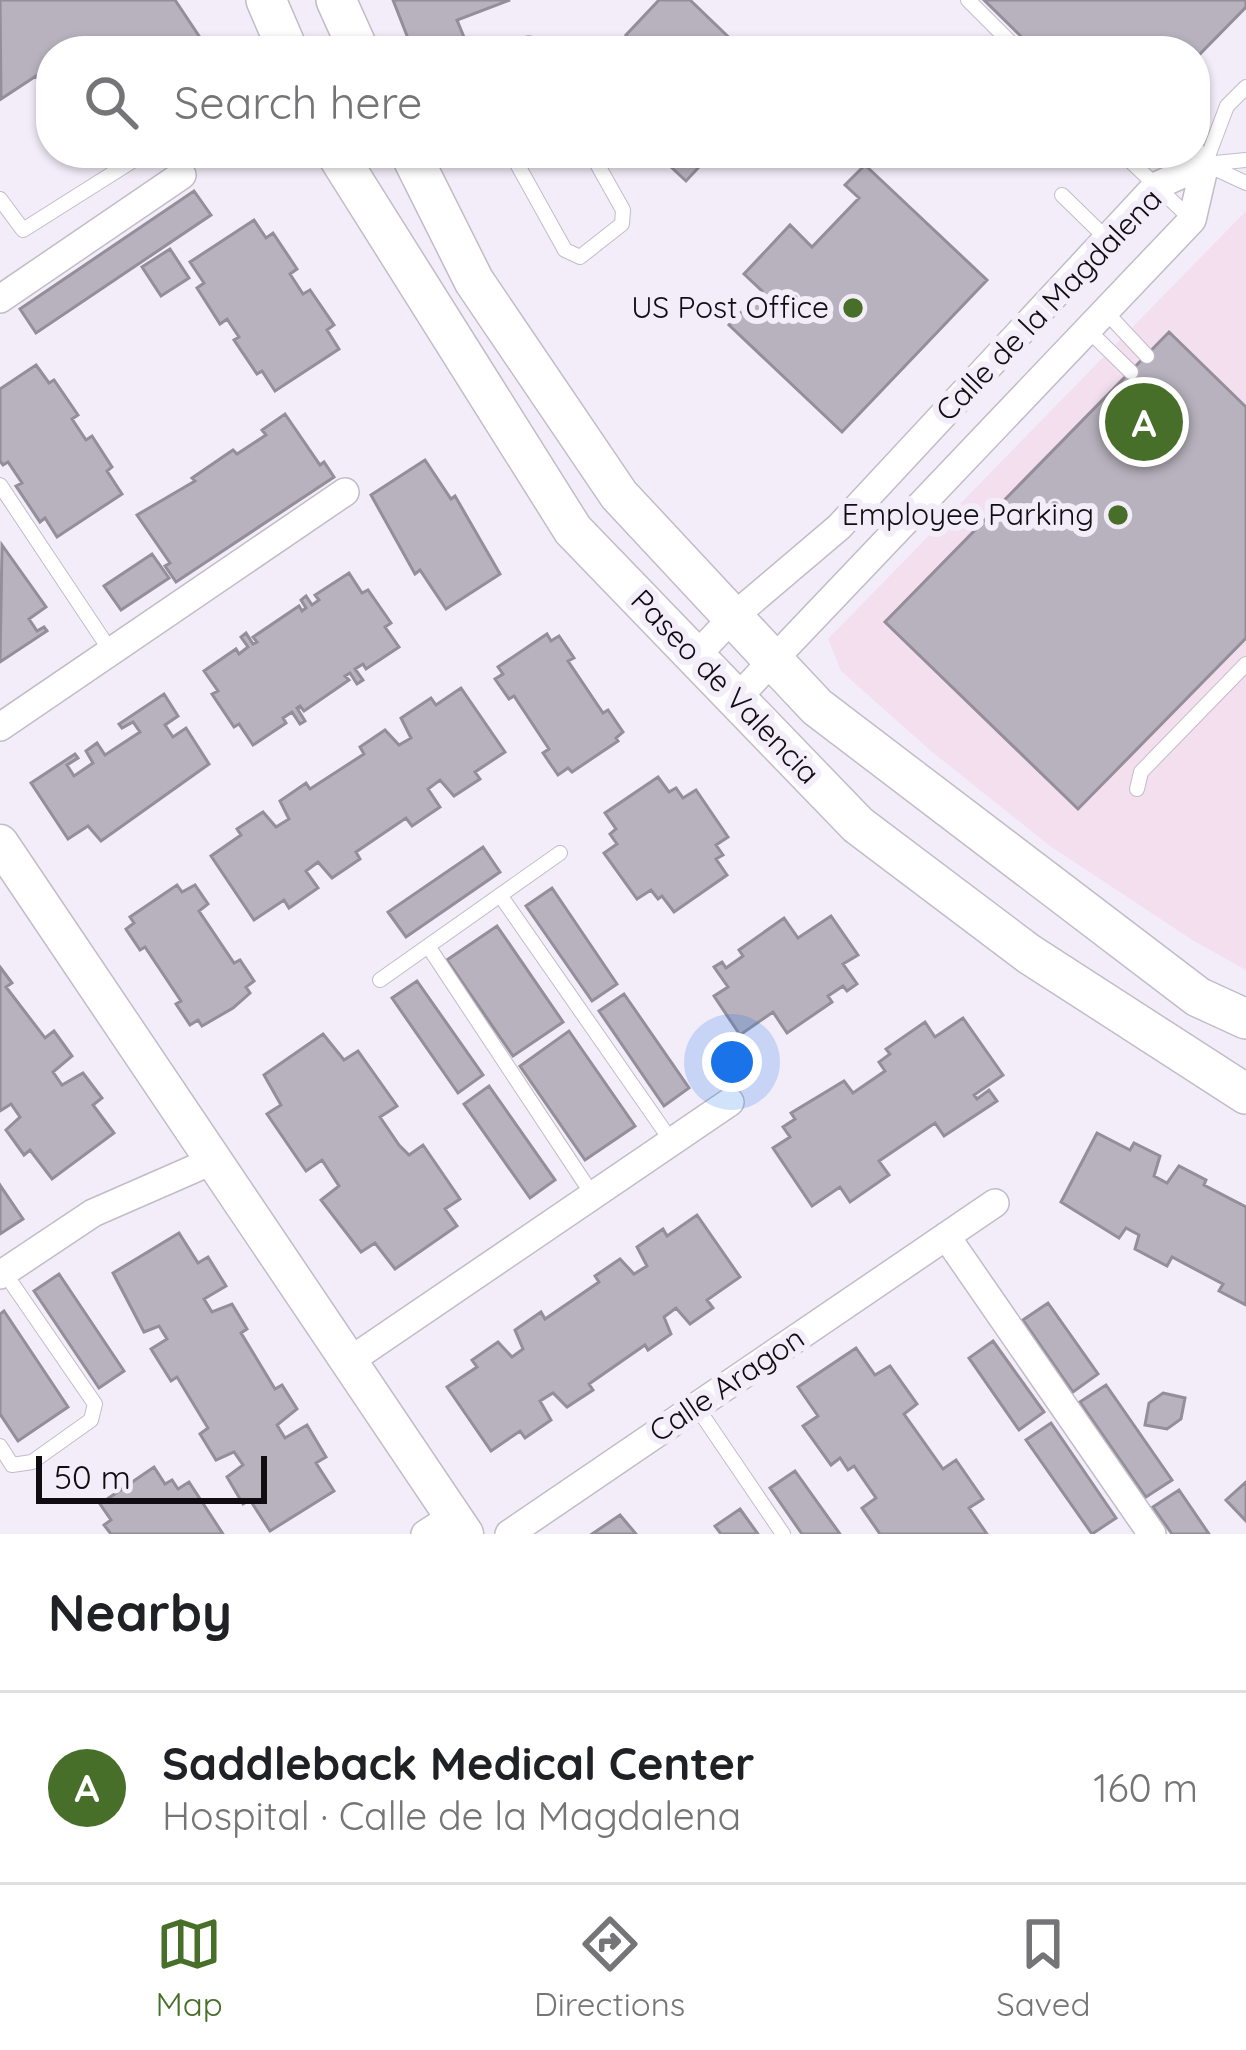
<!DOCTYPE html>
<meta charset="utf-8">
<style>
:root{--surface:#fff;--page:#f2f2f2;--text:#202124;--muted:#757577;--line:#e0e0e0;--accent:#486f2a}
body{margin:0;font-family:Quicksand,sans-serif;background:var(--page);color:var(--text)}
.scale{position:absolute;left:36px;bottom:30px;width:231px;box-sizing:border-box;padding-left:12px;border:6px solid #0f0d11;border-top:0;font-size:33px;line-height:42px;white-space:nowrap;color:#0f0d11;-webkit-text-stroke:9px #f3edf9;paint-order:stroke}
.you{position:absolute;left:732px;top:1062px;width:42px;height:42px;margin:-30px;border:9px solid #fff;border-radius:50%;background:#1a73e8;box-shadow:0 0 0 18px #1a73e833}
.badge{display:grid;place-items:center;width:78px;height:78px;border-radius:50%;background:var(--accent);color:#fff;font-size:39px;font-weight:700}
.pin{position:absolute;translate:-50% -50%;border:6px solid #fff;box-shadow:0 3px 12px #0006}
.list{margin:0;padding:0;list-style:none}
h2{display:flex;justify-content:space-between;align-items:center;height:156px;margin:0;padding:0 48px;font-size:51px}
h2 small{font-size:39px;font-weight:400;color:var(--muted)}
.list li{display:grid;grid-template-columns:78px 1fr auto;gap:36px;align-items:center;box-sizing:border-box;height:192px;padding:0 48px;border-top:3px solid var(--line)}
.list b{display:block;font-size:45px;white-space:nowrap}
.list p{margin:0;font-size:39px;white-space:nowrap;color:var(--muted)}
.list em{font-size:39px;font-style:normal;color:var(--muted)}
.icon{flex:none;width:66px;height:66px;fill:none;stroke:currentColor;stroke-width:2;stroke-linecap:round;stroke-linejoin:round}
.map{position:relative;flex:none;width:1246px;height:1534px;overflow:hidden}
.search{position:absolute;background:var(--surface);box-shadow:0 3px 9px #0004;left:36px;right:36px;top:36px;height:132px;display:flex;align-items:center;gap:30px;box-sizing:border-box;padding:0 42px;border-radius:48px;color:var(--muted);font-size:45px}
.sheet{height:348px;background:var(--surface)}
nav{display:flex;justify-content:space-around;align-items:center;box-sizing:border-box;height:168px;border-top:3px solid var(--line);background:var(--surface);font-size:33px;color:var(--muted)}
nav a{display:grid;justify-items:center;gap:6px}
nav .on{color:var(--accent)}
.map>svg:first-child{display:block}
.medical{fill:#f3dfee}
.building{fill:#b8b2be;stroke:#948e99;stroke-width:3}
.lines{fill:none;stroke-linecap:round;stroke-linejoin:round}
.service-casing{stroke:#c2bcc8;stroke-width:16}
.minor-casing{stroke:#c2bcc8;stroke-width:30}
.tertiary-casing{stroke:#c2bcc8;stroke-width:39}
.secondary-casing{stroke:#c2bcc8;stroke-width:42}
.service{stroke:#fff;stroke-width:14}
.minor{stroke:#fff;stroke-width:27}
.tertiary{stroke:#fff;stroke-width:36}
.secondary{stroke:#fff;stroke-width:39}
.poi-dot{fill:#486f2a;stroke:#f3edf9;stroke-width:4.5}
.labels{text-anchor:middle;stroke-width:12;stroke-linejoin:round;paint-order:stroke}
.street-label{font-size:30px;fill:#0f0d11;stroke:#f3edf9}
.poi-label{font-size:30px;fill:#0f0d11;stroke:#f3edf9;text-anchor:end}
</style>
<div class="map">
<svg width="1246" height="1534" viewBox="0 0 1246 1534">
<rect width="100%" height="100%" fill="#f3edf9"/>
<!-- medical -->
<path class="medical" d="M1246,211V970L1194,941L1050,846L931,751L841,671L828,639Z"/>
<!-- building -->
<path class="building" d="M0,0H175L209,51H51V97L36,76L1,99Z
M393,0H510L457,20L468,47L458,51H413Z
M659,0H690L743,51H636L639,48L626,35Z
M984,0H1246V7L1195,59V51H1036Z
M656,153H712L686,181Z
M865,165L987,280L842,432L729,325L762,291L744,274L790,225L812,247L859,198L845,185Z
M194,191L211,215L36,333L20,309Z
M254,220L266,238L273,233L297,269L290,274L303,294L310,290L334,325L327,330L339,349L275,391L262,371L257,374L234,340L239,337L227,319L220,324L197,288L204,283L190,262Z
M170,249L189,278L161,296L142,267Z
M1169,332L1246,407V638L1078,809L885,622Z
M36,365L49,383L54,380L78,415L72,419L86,440L92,436L112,467L107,471L122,494L57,537L45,518L40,522L16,486L22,483L8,462L3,465L0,461V389Z
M285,414L320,465L324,462L334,477L176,582L165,566L170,563L137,515L195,481L192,478L233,450L237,454L266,435L262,430Z
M425,460L451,499L455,496L500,574L446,609L420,570L415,574L371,495Z
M2,545L46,607L29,619L37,631L44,627L47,631L0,662Z
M152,554L169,578L121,610L104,586Z
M349,573L362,593L368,590L391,623L385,627L399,647L366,669L363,664L355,669L363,680L357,684L350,673L345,676L349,680L304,711L300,706L297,708L305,721L300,724L292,712L283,718L286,723L253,745L239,724L234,727L212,694L218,691L204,671L236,649L239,654L248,647L241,637L246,633L253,644L257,642L253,637L299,606L302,611L306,608L301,600L306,596L312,605L319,600L315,595Z
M547,634L551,641L559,636L574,658L568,661L603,713L608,710L623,732L616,738L618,741L572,772L568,768L558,775L543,753L549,749L514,696L509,699L495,679L503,674L498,667Z
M461,688L505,752L475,772L480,779L454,796L440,780L428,789L440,807L412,826L406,818L356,852L360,859L332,878L318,862L306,871L318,888L289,908L284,900L254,920L211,856L241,835L237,829L263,812L276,827L289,819L280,801L306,783L310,789L364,754L360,747L385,730L399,745L411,738L401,718L431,698L436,705Z
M164,694L178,716L165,725L173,737L186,728L209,764L101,841L88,826L68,839L31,783L75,754L78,758L67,765L74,776L93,763L86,751L97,743L105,755L140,732L133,722L122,728L119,724Z
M658,777L669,792L676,788L683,798L696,790L728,837L716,845L723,855L716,859L727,875L674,912L662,896L658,899L651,890L637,899L604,853L617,844L610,834L616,829L605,813Z
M483,847L500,872L406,937L388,912Z
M177,885L182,892L195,885L208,904L199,911L234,963L240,960L254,981L246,987L250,993L233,1008L202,1026L198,1020L190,1025L176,1004L181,1001L145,947L140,950L126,929L134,923L130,917Z
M552,888L617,984L592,1001L526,906Z
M831,916L858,955L843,964L857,984L847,991L843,986L828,996L832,1002L787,1033L773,1012L740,1035L714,996L728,987L714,967L722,962L726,968L743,956L739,950L784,918L798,938Z
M497,926L563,1022L513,1056L447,960Z
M0,967L12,983L6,987L45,1038L54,1031L72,1056L53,1072L62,1085L83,1073L102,1098L93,1105L114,1133L52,1179L30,1150L24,1155L6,1130L20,1117L11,1104L0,1111Z
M417,981L483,1075L458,1093L392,998Z
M624,994L689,1088L664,1106L599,1011Z
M963,1018L1003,1075L974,1095L977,1099L989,1090L997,1101L944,1136L935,1123L879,1161L889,1175L850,1202L840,1187L812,1206L773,1148L790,1137L783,1127L795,1119L791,1113L844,1081L853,1093L885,1071L879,1062L890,1054L886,1049L925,1022L935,1037Z
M569,1031L635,1126L585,1160L520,1066Z
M323,1034L344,1060L358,1051L397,1106L380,1117L399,1145L409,1155L423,1145L460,1199L445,1209L457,1226L395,1269L375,1243L361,1252L321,1200L339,1186L322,1160L306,1171L267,1114L281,1105L264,1075Z
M489,1086L555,1180L530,1198L464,1104Z
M1097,1133L1130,1150L1134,1143L1160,1156L1154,1176L1167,1183L1179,1166L1206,1180L1204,1185L1246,1207V1305L1219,1291L1223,1284L1172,1257L1167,1266L1135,1249L1139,1235L1126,1228L1119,1238L1061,1202Z
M0,1185L23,1219L0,1234Z
M697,1215L740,1277L707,1300L713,1308L690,1324L676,1308L664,1317L671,1334L648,1350L645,1345L589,1384L593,1390L567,1407L553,1393L540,1401L551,1420L525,1438L520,1431L491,1451L447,1387L477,1367L472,1360L498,1342L512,1357L523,1349L515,1330L541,1312L545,1319L599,1282L595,1276L620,1259L634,1274L647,1266L637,1247L663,1229L667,1236Z
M179,1233L198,1263L208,1257L226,1286L204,1299L212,1312L232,1304L247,1329L241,1333L275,1389L282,1385L297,1409L277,1425L285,1438L307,1425L326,1457L316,1463L334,1491L270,1531L250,1500L243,1504L227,1477L243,1465L234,1452L216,1460L200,1434L208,1428L177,1377L171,1381L151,1349L167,1339L159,1326L144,1332L113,1273Z
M59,1274L124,1371L99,1388L34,1291Z
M1048,1303L1098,1374L1073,1392L1023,1320Z
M4,1311L68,1407L18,1441L0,1414V1314Z
M993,1341L1044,1412L1019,1430L969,1358Z
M856,1348L875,1375L890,1366L917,1404L904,1414L943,1469L956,1460L983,1499L969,1508L987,1534H880L862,1508L876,1498L854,1466L848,1470L840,1458L831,1465L803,1426L818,1416L798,1387Z
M1106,1385L1172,1480L1146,1497L1080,1402Z
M1163,1393L1185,1398L1181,1419L1167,1429L1145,1425L1149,1403Z
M1051,1423L1116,1518L1092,1534L1026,1440Z
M154,1467L165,1484L172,1480L178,1489L189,1482L223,1534H111L104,1525L111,1520L100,1504Z
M795,1471L840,1534H802L770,1488Z
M1246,1482V1521L1226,1500Z
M1179,1490L1209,1534H1172L1153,1507Z
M740,1509L758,1534H721L715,1526Z
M620,1515L636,1534H592Z"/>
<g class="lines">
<!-- service casing -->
<g class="service-casing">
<path id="service" d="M968,0L1019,51
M529,43L533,51
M1246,87L1227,106L1205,164L1246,160
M1195,145L1205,164L1246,183
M511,153L565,250L580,257L622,224L623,210L591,153
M1122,153L1192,220
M1062,195L1107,239
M0,199L23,230L145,153
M1105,311L1147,356
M1087,329L1131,372
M0,485L110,650
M1137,789L1141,772L1246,664
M500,895L672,1142
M428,946L594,1197
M380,980L560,853
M696,1406L783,1534
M0,1446L12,1465L32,1462L91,1420L95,1404L2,1269"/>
</g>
<!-- minor casing -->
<g class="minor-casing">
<path id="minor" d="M0,299L182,175
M696,656L733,617L839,527L1156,186L1205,164
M737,698L1192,220L1205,164
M0,727L345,492
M946,1236L1152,1534
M0,1275L93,1213L212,1161
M348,1362L730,1102
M425,1534L453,1516
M509,1534L995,1203"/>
</g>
<!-- tertiary casing -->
<g class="tertiary-casing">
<path id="tertiary" d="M0,843L465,1534"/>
</g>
<!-- secondary casing -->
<g class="secondary-casing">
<path id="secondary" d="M266,0L288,51
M336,0L359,51
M336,153L573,530L858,825L1029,954L1246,1094
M410,153L474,281L619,495L771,658L817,707L1198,997L1246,1019"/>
</g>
<!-- service -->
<use href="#service" class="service"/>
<!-- minor -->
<use href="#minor" class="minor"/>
<!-- tertiary -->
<use href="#tertiary" class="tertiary"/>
<!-- secondary -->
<use href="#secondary" class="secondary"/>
</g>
<!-- markers -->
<g class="poi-dot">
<circle cx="853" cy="308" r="12"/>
<circle cx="1118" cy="515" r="12"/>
</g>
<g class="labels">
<!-- street labels -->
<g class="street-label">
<text transform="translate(1049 305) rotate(-46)" y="10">Calle de la Magdalena</text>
<text transform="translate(725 687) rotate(46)" y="10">Paseo de Valencia</text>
<text transform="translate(727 1385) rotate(-34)" y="10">Calle Aragon</text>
</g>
<!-- poi labels -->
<g class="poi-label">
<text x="829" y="318">US Post Office</text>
<text x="1094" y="525">Employee Parking</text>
</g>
</g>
</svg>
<div class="scale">50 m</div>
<div class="you"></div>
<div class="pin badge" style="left:1144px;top:422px">A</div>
<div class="search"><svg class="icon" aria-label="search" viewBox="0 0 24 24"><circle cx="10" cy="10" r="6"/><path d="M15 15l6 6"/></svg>Search here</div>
</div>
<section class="sheet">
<h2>Nearby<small></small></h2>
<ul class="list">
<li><span class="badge">A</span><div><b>Saddleback Medical Center</b><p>Hospital · Calle de la Magdalena</p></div><em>160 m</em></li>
</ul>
</section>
<nav>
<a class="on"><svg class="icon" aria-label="map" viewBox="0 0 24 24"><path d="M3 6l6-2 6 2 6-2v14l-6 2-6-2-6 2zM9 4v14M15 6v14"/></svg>Map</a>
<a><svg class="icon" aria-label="directions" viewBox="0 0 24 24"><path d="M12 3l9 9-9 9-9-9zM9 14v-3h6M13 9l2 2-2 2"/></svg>Directions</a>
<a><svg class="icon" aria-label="saved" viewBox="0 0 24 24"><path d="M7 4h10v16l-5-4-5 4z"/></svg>Saved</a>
</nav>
